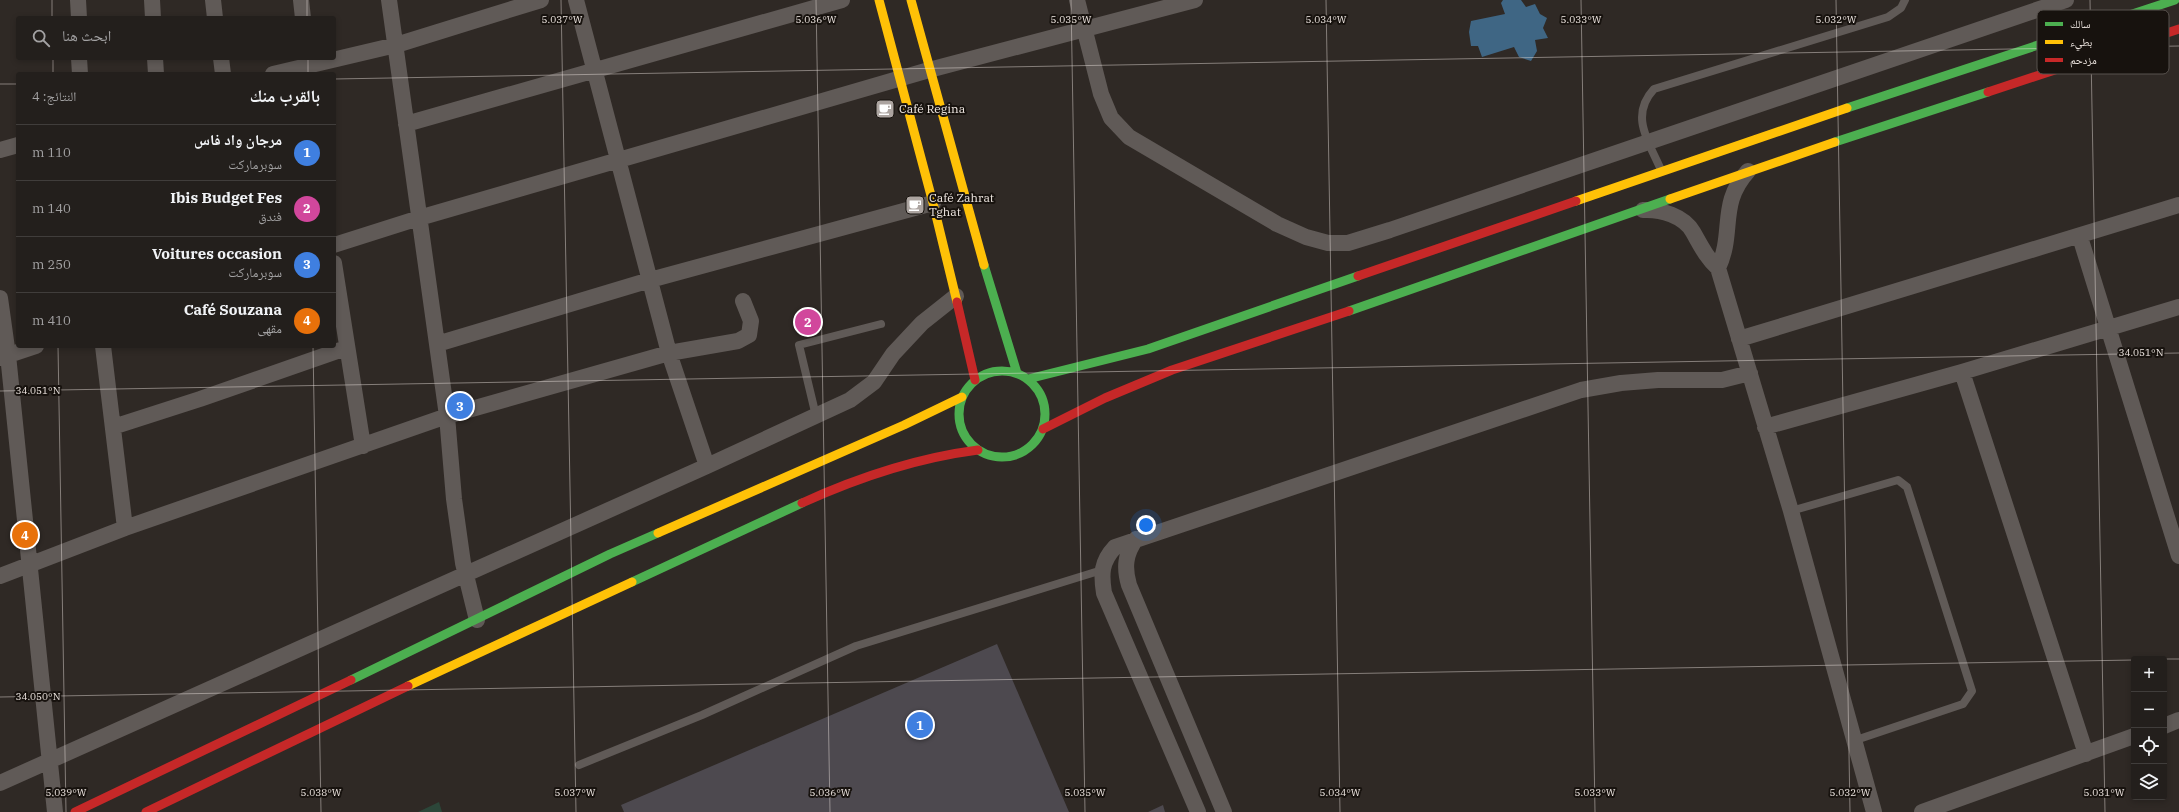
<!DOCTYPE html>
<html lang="ar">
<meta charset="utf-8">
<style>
:root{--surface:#231f1c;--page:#2b2725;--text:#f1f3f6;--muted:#a3a2a3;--line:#403d3b;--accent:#d93025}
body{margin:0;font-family:"IBM Plex Serif","Noto Naskh Arabic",serif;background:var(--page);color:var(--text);direction:rtl}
.controls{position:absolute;right:12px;bottom:12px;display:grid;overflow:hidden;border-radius:4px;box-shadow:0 2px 6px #0003}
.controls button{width:36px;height:36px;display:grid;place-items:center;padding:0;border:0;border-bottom:1px solid var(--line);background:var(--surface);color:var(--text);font:20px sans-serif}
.you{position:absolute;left:1146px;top:525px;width:14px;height:14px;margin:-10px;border:3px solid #fff;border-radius:50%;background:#1a73e8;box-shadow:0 0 0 6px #1a73e833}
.badge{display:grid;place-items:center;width:26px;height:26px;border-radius:50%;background:var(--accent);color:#fff;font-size:13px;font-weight:700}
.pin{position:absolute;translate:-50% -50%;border:2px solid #fff;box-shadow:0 1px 4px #0006}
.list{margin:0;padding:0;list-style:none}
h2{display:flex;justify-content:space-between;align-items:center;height:52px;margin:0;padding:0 16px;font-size:17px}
h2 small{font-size:13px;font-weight:400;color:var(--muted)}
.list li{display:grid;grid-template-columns:26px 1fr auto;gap:12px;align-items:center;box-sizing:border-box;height:56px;padding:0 16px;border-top:1px solid var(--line)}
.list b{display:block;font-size:15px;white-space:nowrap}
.list p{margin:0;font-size:13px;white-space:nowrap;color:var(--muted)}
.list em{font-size:13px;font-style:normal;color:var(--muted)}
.icon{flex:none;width:22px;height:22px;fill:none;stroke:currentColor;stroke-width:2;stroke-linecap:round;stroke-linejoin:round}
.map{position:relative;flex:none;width:2179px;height:812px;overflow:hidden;direction:ltr}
.search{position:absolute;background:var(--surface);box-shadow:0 2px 6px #0003;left:16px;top:16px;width:320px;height:44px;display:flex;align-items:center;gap:10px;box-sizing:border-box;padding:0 14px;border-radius:4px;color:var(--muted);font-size:15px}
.panel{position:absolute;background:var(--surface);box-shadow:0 2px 6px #0003;left:16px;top:72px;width:320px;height:276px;border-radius:4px;direction:rtl}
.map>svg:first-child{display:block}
.green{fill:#2c4639}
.water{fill:#3f6684}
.building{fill:#4d494f}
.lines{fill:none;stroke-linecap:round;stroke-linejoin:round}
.lane{stroke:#605a57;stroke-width:8}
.street{stroke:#605a57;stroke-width:16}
.fast{stroke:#4caf50;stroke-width:9}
.slow{stroke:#ffc107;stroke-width:9}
.jam{stroke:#c62828;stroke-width:9}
.ticks{fill:none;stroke:#efe7e2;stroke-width:1;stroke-opacity:0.45}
.labels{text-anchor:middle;stroke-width:4;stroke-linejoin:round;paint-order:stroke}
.poi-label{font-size:12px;fill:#efe7e2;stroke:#17120e;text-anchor:start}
.key{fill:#17120e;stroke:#58524e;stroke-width:1}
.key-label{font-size:11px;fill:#efe7e2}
.ticks-label{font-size:10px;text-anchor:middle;fill:#efe7e2;stroke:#17120e;stroke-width:4;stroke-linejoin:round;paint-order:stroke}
</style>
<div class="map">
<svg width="2179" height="812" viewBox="0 0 2179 812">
<rect width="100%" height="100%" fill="#2f2925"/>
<!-- green -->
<path class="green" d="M439,802L442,812H418Z"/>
<!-- water -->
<path class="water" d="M1503,0H1521L1526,7L1535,4L1540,14L1547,18L1543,28L1548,38L1535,40L1537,51L1531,61L1519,57L1514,47L1482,57L1478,46H1471L1469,32L1471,21L1505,14L1501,3Z"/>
<!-- building -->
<path class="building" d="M997,644L1069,812H624L621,805Z
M1163,805L1165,812H1148Z"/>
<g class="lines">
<!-- lane -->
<path class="lane" d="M1661,170C1649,142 1629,116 1654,89L1888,17L1901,8L1905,0
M816,416L799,345L881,324
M1791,511L1898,480L1907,487L1972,691L1963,704L1853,741
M579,765L702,715L856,646L1102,570"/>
<!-- street -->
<path class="street" d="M78,0L79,18
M152,0L153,18
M213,0L215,18
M301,0L303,18
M389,0L447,416L454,499L463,563L477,620
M576,0L669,353L707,466
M1077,0L1101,94L1111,118L1129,137L1277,224L1306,237L1328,243H1348L1390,230L2066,0
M79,58L80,74
M155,58L156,74
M221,58L223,74
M273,74L396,45L541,0
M406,124L842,0
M0,150L18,145
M1643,210C1661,209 1684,216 1693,232C1701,246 1706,257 1718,268L1791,511L1874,812
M2080,237L2179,556
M334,245L419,218L929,70L1195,0
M334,263L363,446
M1718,268C1735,232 1718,204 1748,171
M0,298L8,355L55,812
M1739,339L2179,205
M437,344L650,280L933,203
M103,346L125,528
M0,358L36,346
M1962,372L2086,754
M113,427L200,399L346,348
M1765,427L1962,372L2179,307
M1136,539C1125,554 1124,568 1129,585L1224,812
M0,576L125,528L447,416L669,353L738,341L749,335L751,321L743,301
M2164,726L2179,720
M0,783L707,466L850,400L874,382L893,354L922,323L956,296
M1198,812L1104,593C1101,574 1101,562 1115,547L1581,390L1621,383L1658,380H1722L1750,373
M1922,812L2134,736"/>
<!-- fast -->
<path class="fast" d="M1847,108L2175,0
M1835,142L1988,92
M984,265L1017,373
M1349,311L1670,199
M959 414a43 43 0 1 1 86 0a43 43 0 1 1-86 0Z
M1028,379L1148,349L1358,276
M632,582L802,503
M351,680L610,554L658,533"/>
<!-- slow -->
<path class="slow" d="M879,0L933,203L957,302
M911,0L984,265
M1670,199L1835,142
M1576,201L1847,108
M658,533L904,425L962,397
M408,686L632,582"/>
<!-- jam -->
<path class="jam" d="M1988,92L2179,29
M1358,276L1576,201
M957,302L975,380
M1043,429L1105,398L1172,370L1349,311
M802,503C859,477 916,458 978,450
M75,812L351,680
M146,812L408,686"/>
</g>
<!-- ticks -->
<path class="ticks" d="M52,0V18M307,0V18M561,0L576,812M816,0L830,812M1071,0L1085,812M1326,0L1340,812M1581,0L1595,812M1836,0L1850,812M2090,0L2105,812M53,58V74M308,58V74M334,79L2179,46M0,84H18M58,346L66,812M313,346L321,812M0,391L2179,353M2163,659H2179M0,697L2134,660"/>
<!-- icons -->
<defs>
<g id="cafe-square" transform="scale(1)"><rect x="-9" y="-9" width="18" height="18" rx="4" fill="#aca4a0" stroke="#17120e"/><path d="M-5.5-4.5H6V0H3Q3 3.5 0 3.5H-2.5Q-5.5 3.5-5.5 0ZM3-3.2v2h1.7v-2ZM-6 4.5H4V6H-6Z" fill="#fff"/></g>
</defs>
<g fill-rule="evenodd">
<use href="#cafe-square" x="885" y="109"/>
<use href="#cafe-square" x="915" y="205"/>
</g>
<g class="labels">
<!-- poi labels -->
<g class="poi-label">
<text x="899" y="113">Café Regina</text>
<text x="929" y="202">Café Zahrat<tspan x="929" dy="14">Tghat</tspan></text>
</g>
</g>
<!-- legend -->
<rect x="2037" y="10" width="132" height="64" rx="6" class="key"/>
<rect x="2045" y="22" width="18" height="4" fill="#4caf50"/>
<rect x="2045" y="40" width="18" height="4" fill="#ffc107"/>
<rect x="2045" y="58" width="18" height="4" fill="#c62828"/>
<g class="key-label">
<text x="2070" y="28">سالك</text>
<text x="2070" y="46">بطيء</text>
<text x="2070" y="64">مزدحم</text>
</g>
<g class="ticks-label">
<text x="562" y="23">5.037°W</text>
<text x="816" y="23">5.036°W</text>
<text x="1071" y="23">5.035°W</text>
<text x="1326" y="23">5.034°W</text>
<text x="1581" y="23">5.033°W</text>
<text x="1836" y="23">5.032°W</text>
<text x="2141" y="356">34.051°N</text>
<text x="38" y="394">34.051°N</text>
<text x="38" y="700">34.050°N</text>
<text x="66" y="796">5.039°W</text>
<text x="321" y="796">5.038°W</text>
<text x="575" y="796">5.037°W</text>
<text x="830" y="796">5.036°W</text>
<text x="1085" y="796">5.035°W</text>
<text x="1340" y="796">5.034°W</text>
<text x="1595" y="796">5.033°W</text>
<text x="1850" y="796">5.032°W</text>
<text x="2104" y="796">5.031°W</text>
</g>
</svg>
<div class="controls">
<button>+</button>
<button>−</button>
<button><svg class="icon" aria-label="locate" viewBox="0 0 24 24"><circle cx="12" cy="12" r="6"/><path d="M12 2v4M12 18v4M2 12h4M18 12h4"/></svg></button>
<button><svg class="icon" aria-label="layers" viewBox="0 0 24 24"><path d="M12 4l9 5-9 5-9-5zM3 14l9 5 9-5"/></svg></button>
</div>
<div class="you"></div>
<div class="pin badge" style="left:920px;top:725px;background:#3f7fe0">1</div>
<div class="pin badge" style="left:808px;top:322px;background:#d1479c">2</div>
<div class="pin badge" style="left:460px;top:406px;background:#3f7fe0">3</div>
<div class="pin badge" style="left:25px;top:535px;background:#e8710a">4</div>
<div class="search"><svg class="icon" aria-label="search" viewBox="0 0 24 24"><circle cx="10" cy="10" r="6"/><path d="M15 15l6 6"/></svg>ابحث هنا</div>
<section class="panel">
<h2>بالقرب منك<small>النتائج: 4</small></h2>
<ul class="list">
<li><span class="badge" style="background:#3f7fe0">1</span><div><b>مرجان واد فاس</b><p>سوبرماركت</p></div><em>110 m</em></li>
<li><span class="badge" style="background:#d1479c">2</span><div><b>Ibis Budget Fes</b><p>فندق</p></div><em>140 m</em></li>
<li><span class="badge" style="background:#3f7fe0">3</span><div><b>Voitures occasion</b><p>سوبرماركت</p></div><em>250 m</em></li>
<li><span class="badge" style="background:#e8710a">4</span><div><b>Café Souzana</b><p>مقهى</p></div><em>410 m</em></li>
</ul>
</section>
</div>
